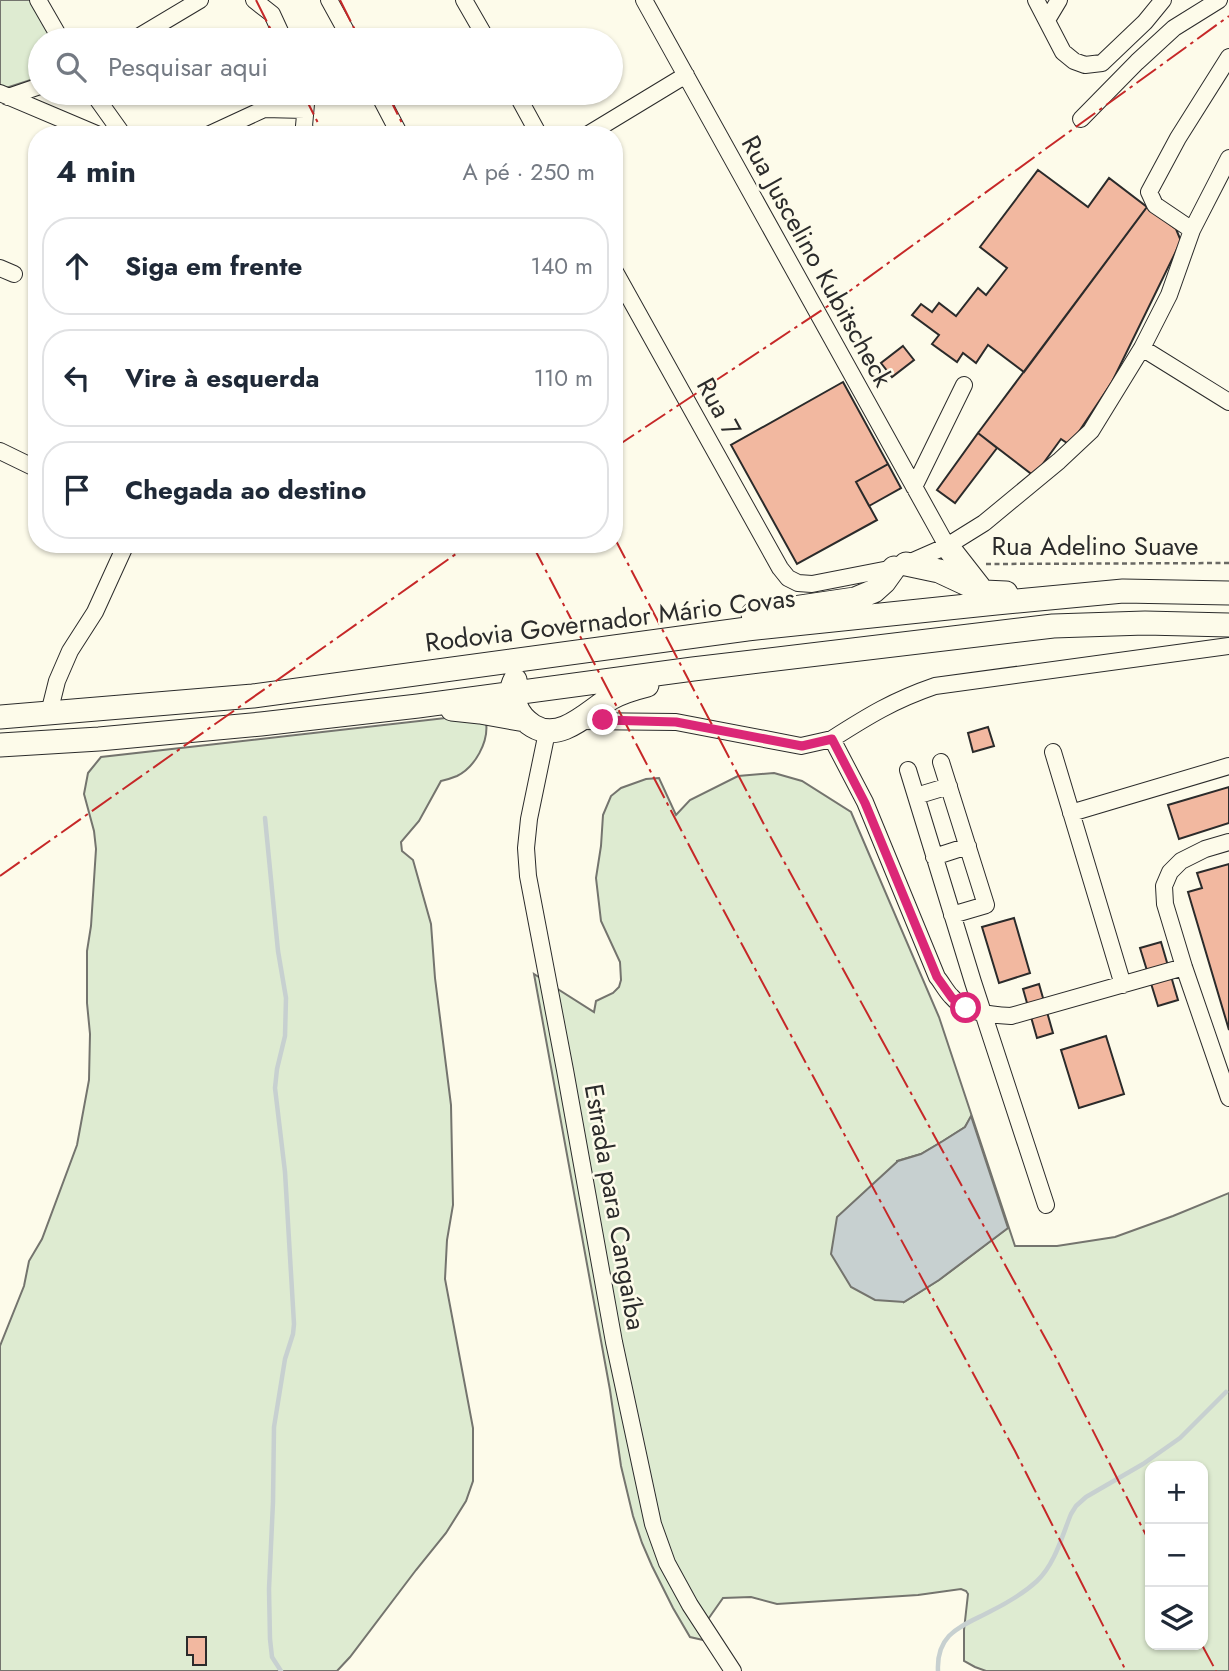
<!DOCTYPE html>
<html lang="pt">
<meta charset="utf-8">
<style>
:root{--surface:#fff;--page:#f6f6f7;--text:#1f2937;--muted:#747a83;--line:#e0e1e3}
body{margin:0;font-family:Jost,sans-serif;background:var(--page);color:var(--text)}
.controls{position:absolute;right:21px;bottom:21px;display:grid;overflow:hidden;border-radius:14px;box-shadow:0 2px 5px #0004}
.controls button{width:63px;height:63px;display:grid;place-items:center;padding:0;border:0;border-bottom:2px solid var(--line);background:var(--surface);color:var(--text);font:35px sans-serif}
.stop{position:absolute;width:21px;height:21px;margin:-16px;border:5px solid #db2777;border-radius:50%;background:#fff}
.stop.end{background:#db2777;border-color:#fff;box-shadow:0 2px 7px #0008}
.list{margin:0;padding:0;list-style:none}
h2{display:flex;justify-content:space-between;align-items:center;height:91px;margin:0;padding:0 28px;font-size:30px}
h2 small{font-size:23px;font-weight:400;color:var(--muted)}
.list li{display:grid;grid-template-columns:46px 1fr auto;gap:21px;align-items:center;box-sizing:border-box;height:98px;margin:0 14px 14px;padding:0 14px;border:2px solid var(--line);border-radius:28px}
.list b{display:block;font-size:26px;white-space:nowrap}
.list em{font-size:23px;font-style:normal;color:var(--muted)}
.icon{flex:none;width:38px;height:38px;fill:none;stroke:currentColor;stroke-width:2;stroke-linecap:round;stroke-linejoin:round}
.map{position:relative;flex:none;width:1229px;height:1671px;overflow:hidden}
.search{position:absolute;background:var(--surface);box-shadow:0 2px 5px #0004;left:28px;top:28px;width:595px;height:77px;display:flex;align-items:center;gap:18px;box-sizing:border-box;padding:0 24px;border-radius:38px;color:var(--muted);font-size:26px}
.panel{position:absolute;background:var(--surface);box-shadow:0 2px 5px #0004;left:28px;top:126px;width:595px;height:427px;border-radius:28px}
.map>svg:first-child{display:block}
.green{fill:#deebd1;stroke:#74746e;stroke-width:2;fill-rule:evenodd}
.water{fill:#c7d0d0;stroke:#74746e;stroke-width:2}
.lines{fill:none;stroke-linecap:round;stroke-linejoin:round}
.stream{stroke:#c7d0d0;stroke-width:4.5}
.building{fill:#f2b8a0;stroke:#2b2b2b;stroke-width:2}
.minor-casing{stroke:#2b2b2b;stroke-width:18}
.highway-casing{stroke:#2b2b2b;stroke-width:25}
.path{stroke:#6a6964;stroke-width:2.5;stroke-dasharray:5 3.5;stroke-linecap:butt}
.minor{stroke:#fdfbea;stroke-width:16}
.highway{stroke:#fdfbea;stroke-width:23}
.power{stroke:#c62828;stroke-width:2;stroke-dasharray:24 5 3.5 5;stroke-linecap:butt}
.route{stroke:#db2777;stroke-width:9}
.labels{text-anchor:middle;stroke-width:5;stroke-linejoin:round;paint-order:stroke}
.street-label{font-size:26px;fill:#2b2b2b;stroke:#fdfbea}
</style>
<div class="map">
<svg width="1229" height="1671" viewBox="0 0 1229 1671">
<rect width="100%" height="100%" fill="#fdfbea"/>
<!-- green -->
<path class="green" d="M0,0H32L53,40H40V77L6,88L0,85Z
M472,715L486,722C489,742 475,767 457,776C452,778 446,780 441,781L419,821L401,842L402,851L413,860L431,924L435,978L451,1105L453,1205L447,1240L445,1279L473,1428V1481L466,1501L446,1533L416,1570L350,1657L337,1671H0V1346L24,1286L29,1261L42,1239L77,1145L89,1080L90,1034L87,1003V951L91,926L96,849L94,831L84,794L88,773L101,757Z
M774,773L802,781L851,812L939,1017L1015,1246H1057L1115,1237L1173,1216L1229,1193V1671H986L975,1667L964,1661V1630L968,1594L966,1591L961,1589L918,1595L777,1604L751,1597L723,1598L704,1625L703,1640L690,1637L673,1608L652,1566L642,1543L633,1516L621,1466L610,1390L534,974L594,1012L596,1001L613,993L619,987L621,980L620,962L601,921L596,878L601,846L603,815L611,796L621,788L646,779L659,778L676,815L690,800L738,776ZM971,1117L1008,1228L939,1280L904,1302L897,1161L921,1154L943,1141L965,1127ZM1150,1466H1203V1645H1150Z"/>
<!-- water -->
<path class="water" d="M971,1116L1008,1228L939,1280L904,1302L875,1300L851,1287L831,1254L837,1217L898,1161L921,1154L943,1141L965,1127Z"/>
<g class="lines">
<!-- stream -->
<path class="stream" d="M265,818L278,951L286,998L285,1036L277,1069L275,1088L285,1172L294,1324L293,1334L285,1359L274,1427L273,1502L269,1589L270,1639L272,1657L281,1671
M938,1671C936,1632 963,1626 991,1611C1007,1603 1024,1593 1037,1581C1055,1564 1062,1536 1071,1514L1076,1506L1086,1497L1143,1464L1180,1438L1226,1392"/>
</g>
<!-- building -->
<path class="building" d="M1038,170L1088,207L1109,178L1147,207L1024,372L988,345L976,363L963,353L957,362L932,344L939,335L912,315L921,304L932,312L939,303L956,316L978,288L986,295L1007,268L980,247Z
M1147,207L1176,229L1181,241L1112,382L1070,445L1061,439L1034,476L978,433Z
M903,346L914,360L892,377L881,363Z
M843,382L888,464L856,482L877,520L797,564L731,445Z
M978,433L997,448L955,503L937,490Z
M888,464L901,488L869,506L856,482Z
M988,727L994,746L973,752L968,733Z
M1229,787V823L1179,839L1168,805Z
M1229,864V1030L1188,892L1202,888L1197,873Z
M1014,918L1030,973L999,983L982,927Z
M1161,942L1178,1000L1158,1006L1140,948Z
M1039,984L1053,1033L1037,1038L1023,989Z
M1106,1036L1124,1094L1079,1108L1061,1050Z
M187,1637H206V1665H193V1655H187Z"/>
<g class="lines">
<!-- minor casing -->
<g class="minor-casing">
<path id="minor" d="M38,0L61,40
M254,0L272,14L284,40
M329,0L351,40
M464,0L487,40
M644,0L947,546
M1036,0L1063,52L1074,61L1085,65L1102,63L1145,22L1163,0
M1047,20L1059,0
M133,40L200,0
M0,93L99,135
M93,93L123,135
M378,93L400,135
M516,93L539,135
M8,97L40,86
M1081,119L1137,62L1174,28L1219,0
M208,135L264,109L305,110
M307,135L304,126L307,93
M587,135L686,75
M1192,230L1155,205L1149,192L1178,138L1229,57
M0,268L14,274
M614,270L780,568L788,578L798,583L812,584L894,568L906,564L947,546L984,523L1059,461L1091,431L1142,348L1169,295L1192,230L1229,158
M1142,348L1229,402
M0,451L37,469
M914,487L964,385
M49,713L57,681L70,651L95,612L126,544
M579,721L676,722L801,746L832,739L865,802L937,977C942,983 946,991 951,996C965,1013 990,1015 1011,1016L1184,967
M547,732L529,819L526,848L528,876L565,1070L614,1342L653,1524L667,1563L690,1605L733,1671
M832,739C868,716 894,700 935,686L1229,646
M1053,752L1123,985
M941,762L986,905L952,915
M908,770L973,982L1046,1205
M916,796L949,786
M1071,813L1229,766
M1229,842L1205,849L1181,861L1170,872L1164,886L1165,904L1184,967L1229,1098
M934,857L968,846"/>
</g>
<!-- highway casing -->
<g class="highway-casing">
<path id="highway" d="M947,546L979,587
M906,564L939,571L984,592L1006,593
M753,614L855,599L874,591L884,582L894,568
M515,680C510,689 512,696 516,706C519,714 525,721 533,726C561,743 589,711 611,698C623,691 635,688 647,685
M452,709L480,712L525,720
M0,717L253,696L747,629L996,603L1123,591L1229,593
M0,745L99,739L261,724L418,706L693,669L1053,626L1145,623L1229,625"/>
</g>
<!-- path -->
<path class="path" d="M986,564L1229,563"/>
<!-- minor -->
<use href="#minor" class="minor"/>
<!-- highway -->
<use href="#highway" class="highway"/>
<!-- power -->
<path class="power" d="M256,0L276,40
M340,0L360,40
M303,93L324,135
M387,93L408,135
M614,448L840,298L1229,16
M614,537L769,834L1055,1356L1150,1543
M532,544L704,874L1015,1451L1126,1671
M0,876L470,544
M1202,1645L1216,1671"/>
</g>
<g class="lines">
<!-- route -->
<path class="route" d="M603,720L676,722L802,746L832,739L865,803L937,977L952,998L966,1008"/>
</g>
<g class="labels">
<!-- street labels -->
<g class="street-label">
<text transform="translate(817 261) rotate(61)" y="9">Rua Juscelino Kubitscheck</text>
<text transform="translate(719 407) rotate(61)" y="9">Rua 7</text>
<text x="1095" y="555">Rua Adelino Suave</text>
<text transform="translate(610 620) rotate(-7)" y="9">Rodovia Governador Mário Covas</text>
<text transform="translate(615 1207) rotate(80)" y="9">Estrada para Cangaíba</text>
</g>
</g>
</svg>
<div class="controls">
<button>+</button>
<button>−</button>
<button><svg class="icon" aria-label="layers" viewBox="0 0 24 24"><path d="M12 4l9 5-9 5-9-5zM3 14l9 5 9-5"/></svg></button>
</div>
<div class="stop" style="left:966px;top:1008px"></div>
<div class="stop end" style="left:603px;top:720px"></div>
<div class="search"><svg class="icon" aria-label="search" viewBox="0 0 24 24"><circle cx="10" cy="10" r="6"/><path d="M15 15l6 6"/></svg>Pesquisar aqui</div>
<section class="panel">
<h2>4 min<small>A pé · 250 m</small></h2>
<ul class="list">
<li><svg class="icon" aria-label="ahead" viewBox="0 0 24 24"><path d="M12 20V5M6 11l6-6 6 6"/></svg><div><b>Siga em frente</b></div><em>140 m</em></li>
<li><svg class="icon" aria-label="left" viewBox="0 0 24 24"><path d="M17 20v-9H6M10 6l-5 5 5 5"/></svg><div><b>Vire à esquerda</b></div><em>110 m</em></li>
<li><svg class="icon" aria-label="arrive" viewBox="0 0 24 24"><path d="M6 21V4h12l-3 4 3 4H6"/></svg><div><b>Chegada ao destino</b></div></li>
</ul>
</section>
</div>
